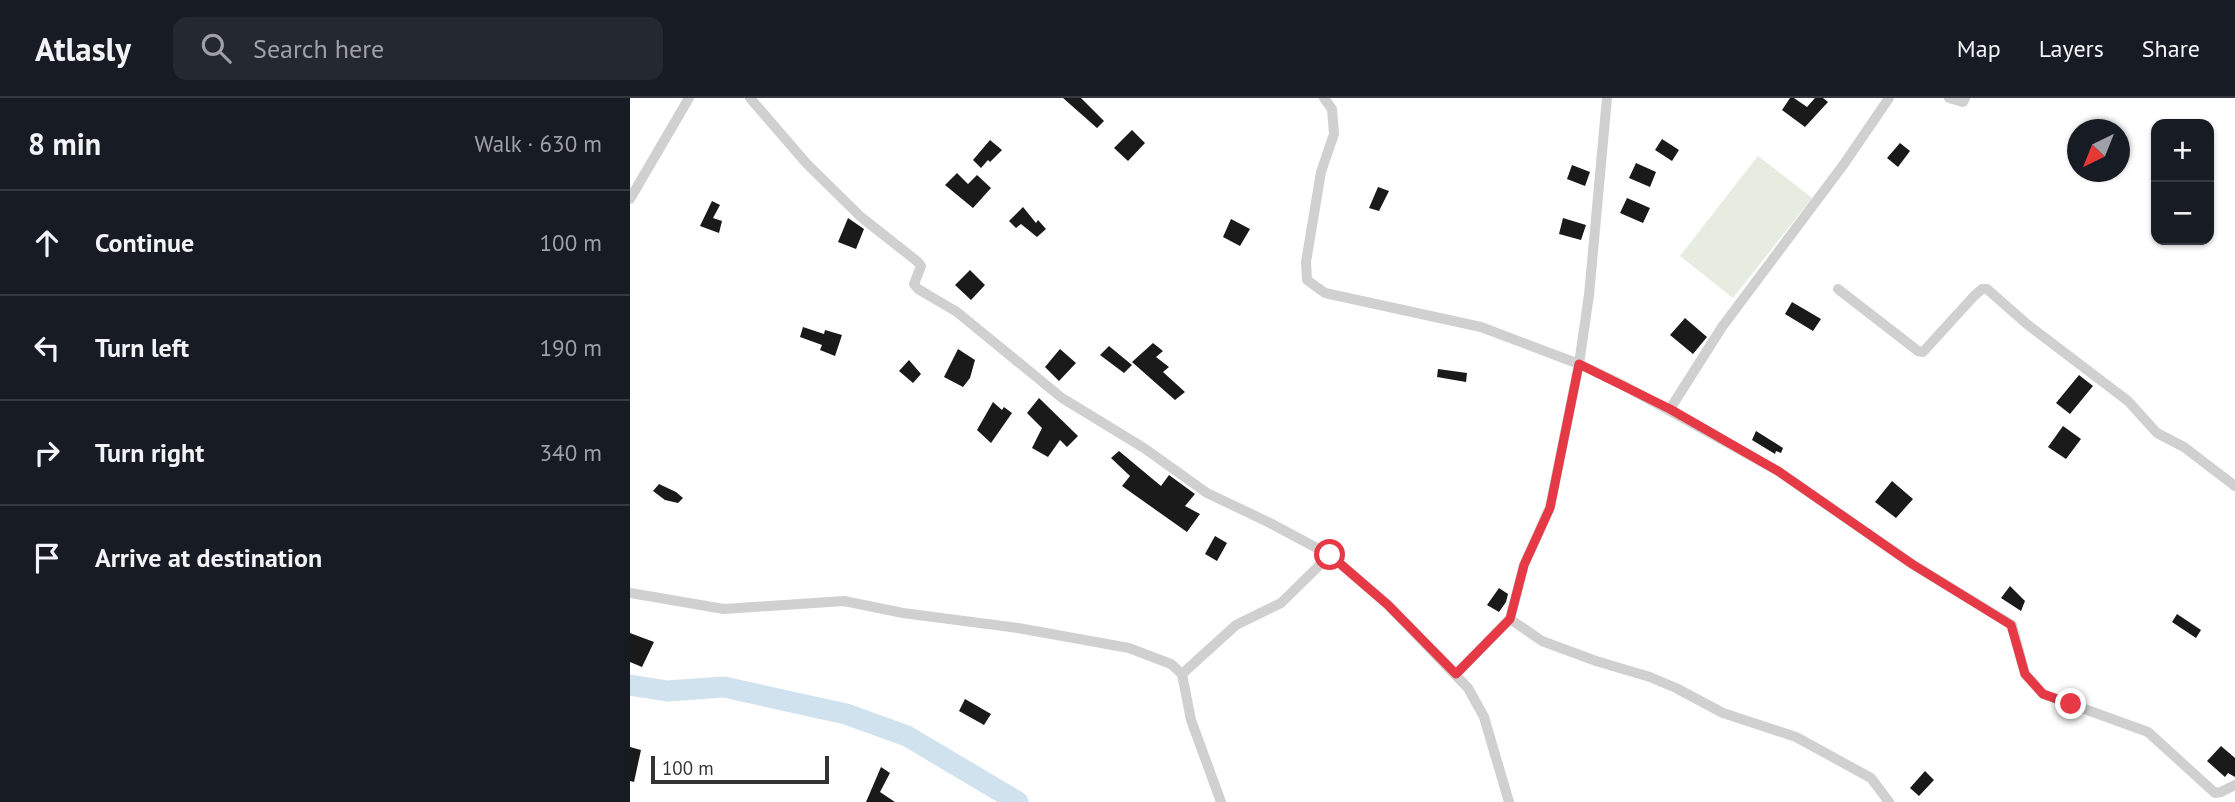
<!DOCTYPE html>
<meta charset="utf-8">
<style>
:root{--surface:#171b24;--page:#242831;--text:#f1f3f6;--muted:#9ea1a6;--line:#363941}
body{margin:0;font-family:"PT Sans",sans-serif;background:var(--page);color:var(--text)}
.controls{position:absolute;right:21px;top:21px;display:grid;overflow:hidden;border-radius:14px;box-shadow:0 2px 5px #0004}
.controls button{width:63px;height:63px;display:grid;place-items:center;padding:0;border:0;border-bottom:2px solid var(--line);background:var(--surface);color:var(--text);font:35px sans-serif}
.compass{position:absolute;left:1437px;top:21px;width:63px;height:63px;border-radius:50%;background:var(--surface);box-shadow:0 2px 5px #0004;rotate:223deg}
.scale{position:absolute;left:21px;bottom:18px;width:178px;box-sizing:border-box;padding-left:7px;border:4px solid #333;border-top:0;font-size:19px;line-height:24px;white-space:nowrap;color:#333;-webkit-text-stroke:5px #fff;paint-order:stroke}
.stop{position:absolute;width:21px;height:21px;margin:-16px;border:5px solid #e63946;border-radius:50%;background:#fff}
.stop.end{background:#e63946;border-color:#fff;box-shadow:0 2px 7px #0008}
.list{margin:0;padding:0;list-style:none}
h2{display:flex;justify-content:space-between;align-items:center;height:91px;margin:0;padding:0 28px;font-size:30px}
h2 small{font-size:23px;font-weight:400;color:var(--muted)}
.list li{display:grid;grid-template-columns:46px 1fr auto;gap:21px;align-items:center;box-sizing:border-box;height:105px;padding:0 28px;border-top:2px solid var(--line)}
.list b{display:block;font-size:26px;white-space:nowrap}
.list em{font-size:23px;font-style:normal;color:var(--muted)}
.icon{flex:none;width:38px;height:38px;fill:none;stroke:currentColor;stroke-width:2;stroke-linecap:round;stroke-linejoin:round}
.map{position:relative;flex:none;width:1605px;height:704px;overflow:hidden}
header{display:flex;align-items:center;gap:42px;box-sizing:border-box;height:98px;padding:0 35px;background:var(--surface);border-bottom:2px solid var(--line)}
header strong{font-size:33px}
nav{display:flex;gap:38px;margin-inline-start:auto;font-size:24px}
.search{width:490px;height:63px;background:var(--page);display:flex;align-items:center;gap:18px;box-sizing:border-box;padding:0 24px;border-radius:14px;color:var(--muted);font-size:26px}
main{display:flex}
aside{flex:1;background:var(--surface)}
.map>svg:first-child{display:block}
.green{fill:#e6ecdf}
.lines{fill:none;stroke-linecap:round;stroke-linejoin:round}
.river{stroke:#cfe2ee;stroke-width:21}
.building{fill:#1a1a1a}
.minor{stroke:#d0d0d0;stroke-width:10}
.route{stroke:#e63946;stroke-width:9}
</style>
<header>
<strong>Atlasly</strong>
<div class="search"><svg class="icon" aria-label="search" viewBox="0 0 24 24"><circle cx="10" cy="10" r="6"/><path d="M15 15l6 6"/></svg>Search here</div>
<nav><a>Map</a><a>Layers</a><a>Share</a></nav>
</header>
<main>
<aside>
<h2>8 min<small>Walk · 630 m</small></h2>
<ul class="list">
<li><svg class="icon" aria-label="ahead" viewBox="0 0 24 24"><path d="M12 20V5M6 11l6-6 6 6"/></svg><div><b>Continue</b></div><em>100 m</em></li>
<li><svg class="icon" aria-label="left" viewBox="0 0 24 24"><path d="M17 20v-9H6M10 6l-5 5 5 5"/></svg><div><b>Turn left</b></div><em>190 m</em></li>
<li><svg class="icon" aria-label="right" viewBox="0 0 24 24"><path d="M7 20v-9h11M14 6l5 5-5 5"/></svg><div><b>Turn right</b></div><em>340 m</em></li>
<li><svg class="icon" aria-label="arrive" viewBox="0 0 24 24"><path d="M6 21V4h12l-3 4 3 4H6"/></svg><div><b>Arrive at destination</b></div></li>
</ul>
</aside>
<div class="map">
<svg width="1605" height="704" viewBox="0 0 1605 704">
<rect width="100%" height="100%" fill="#fff"/>
<!-- green -->
<path class="green" d="M1128,58L1182,100L1103,200L1050,158Z"/>
<g class="lines">
<!-- river -->
<path class="river" d="M0,587L37,593L94,589L216,616L277,638L388,704"/>
</g>
<!-- building -->
<path class="building" d="M433,0H451L474,23L467,30Z
M1160,0H1164L1177,9L1185,0H1193L1198,4L1175,29L1152,12Z
M502,32L515,45L498,63L484,50Z
M1032,41L1049,52L1042,63L1025,52Z
M360,42L372,52L360,64L358,62L351,70L343,62Z
M1270,45L1280,53L1268,69L1257,60Z
M1006,65L1026,74L1020,89L999,80Z
M942,67L960,74L955,88L937,81Z
M327,75L338,86L347,77L361,90L343,110L315,87Z
M748,89L759,93L749,113L739,110Z
M997,100L1020,110L1013,125L990,115Z
M82,103L90,107L83,120L92,123L89,135L70,128Z
M393,109L406,125L408,122L416,131L407,139L391,126L386,130L379,123Z
M218,120L234,131L226,151L208,144Z
M933,120L956,127L951,142L929,136Z
M601,121L620,131L610,148L593,139Z
M340,172L355,187L341,202L325,187Z
M1162,204L1191,221L1183,233L1155,216Z
M1055,220L1077,239L1063,256L1040,237Z
M173,229L194,236L195,232L212,237L205,258L190,252L192,247L170,239Z
M523,245L533,253L526,259L539,269L533,274L555,294L545,302L502,264Z
M479,248L502,267L494,275L470,257Z
M328,251L345,262L340,280L333,289L314,279Z
M430,251L446,265L429,283L415,269Z
M279,262L291,276L283,285L269,273Z
M808,271L837,275L836,284L807,279Z
M1449,277L1463,288L1440,316L1426,305Z
M409,300L448,338L437,349L430,342L418,359L402,350L412,330L397,315Z
M363,304L372,312L374,309L382,315L361,345L347,332Z
M1433,328L1451,341L1436,361L1418,349Z
M1126,333L1153,350L1151,355L1146,353L1145,356L1122,342Z
M489,353L531,388L539,377L565,396L555,408L570,416L557,434L492,388L500,378L481,360Z
M1262,383L1283,401L1266,420L1245,404Z
M29,386L46,394L53,400L48,405L35,402L23,393Z
M585,438L597,445L587,463L575,456Z
M1380,488L1395,503L1391,513L1371,500Z
M869,490L878,496L876,504L869,514L857,507Z
M1547,516L1571,532L1566,540L1542,524Z
M0,535L24,544L12,569L0,564Z
M335,601L361,616L354,627L329,613Z
M1591,648L1605,660V679L1598,675L1595,679L1577,663Z
M0,649L11,652L4,684L0,683Z
M251,669L260,675L250,694L265,704H236Z
M1295,673L1304,682L1289,698L1280,690Z"/>
<g class="lines">
<!-- minor -->
<path class="minor" d="M120,0L177,66L231,119L288,164L291,168L284,186L288,191L327,214L432,300L514,350L577,395L638,424L700,457L758,507L838,590L854,619L879,704
M694,0L702,11L704,36L691,74L676,164L677,182L695,195L851,229L949,266L993,287L1148,373L1282,466L1382,527L1395,576L1413,596L1518,634L1585,695L1591,694L1605,687
M977,0L959,197L949,266L920,409L894,467L880,521L912,543L966,563L1020,579L1046,590L1093,615L1166,639L1241,680L1259,704
M1319,0L1333,4L1335,0
M0,101L59,0
M1208,191L1288,253L1293,254L1344,198L1352,191H1357L1398,227L1498,303L1527,335L1554,349L1605,388
M1040,311L1092,229L1214,66L1259,0
M0,495L94,511L214,503L273,515L388,530L499,550L541,566L552,576L561,622L591,704
M552,576L606,527L651,505L700,457
M826,576L880,521"/>
</g>
<g class="lines">
<!-- route -->
<path class="route" d="M700,457L758,507L826,576L880,521L894,467L920,410L949,266L1040,311L1148,373L1282,466L1381,527L1395,576L1413,596L1441,606"/>
</g>
</svg>
<div class="controls">
<button>+</button>
<button>−</button>
</div>
<svg class="compass" viewBox="-18 -18 36 36"><path d="M0-13l5 13h-10z" fill="#e53935"/><path d="M0 13l5-13h-10z" fill="#9ea1a6"/></svg>
<div class="scale">100 m</div>
<div class="stop" style="left:700px;top:457px"></div>
<div class="stop end" style="left:1441px;top:606px"></div>
</div>
</main>
